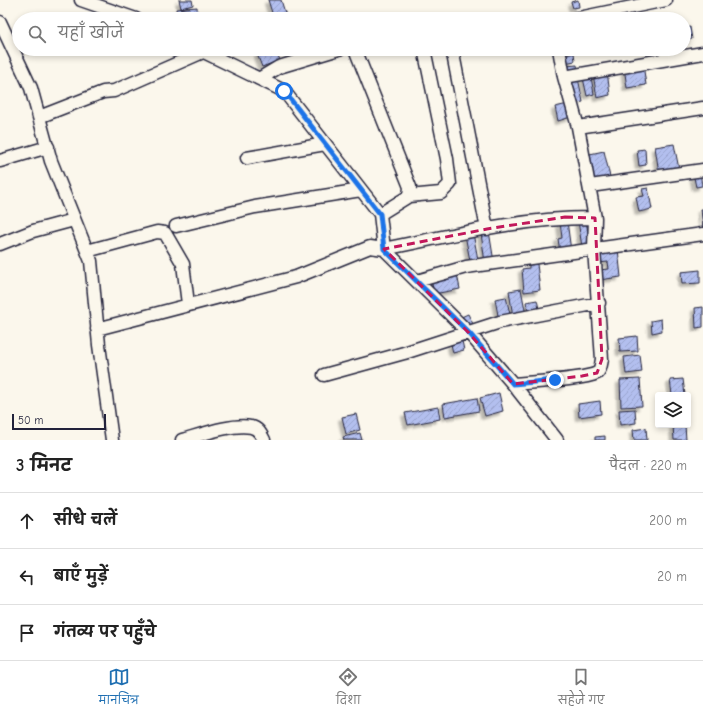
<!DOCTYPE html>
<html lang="hi">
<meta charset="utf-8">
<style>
:root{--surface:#fff;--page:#f6f6f6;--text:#222;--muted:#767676;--line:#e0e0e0;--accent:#1f6fb2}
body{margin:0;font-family:"Comic Neue","Playpen Sans Deva",sans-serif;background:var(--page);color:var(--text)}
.controls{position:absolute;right:12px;bottom:12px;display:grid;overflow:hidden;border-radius:4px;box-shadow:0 2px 6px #0003}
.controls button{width:36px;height:36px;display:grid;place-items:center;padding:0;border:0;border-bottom:1px solid var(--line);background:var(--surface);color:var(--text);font:20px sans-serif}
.scale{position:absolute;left:12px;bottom:10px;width:94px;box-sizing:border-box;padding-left:4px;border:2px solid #22223b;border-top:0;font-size:11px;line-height:14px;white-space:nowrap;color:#22223b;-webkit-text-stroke:3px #fbf7ec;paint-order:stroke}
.stop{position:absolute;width:12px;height:12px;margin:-9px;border:3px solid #1a73e8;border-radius:50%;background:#fff}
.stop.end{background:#1a73e8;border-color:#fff;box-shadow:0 1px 4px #0008}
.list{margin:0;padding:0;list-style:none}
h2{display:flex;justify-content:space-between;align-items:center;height:52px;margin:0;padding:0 16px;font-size:17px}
h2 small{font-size:13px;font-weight:400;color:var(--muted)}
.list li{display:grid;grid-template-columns:26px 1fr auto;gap:12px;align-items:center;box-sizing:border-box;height:56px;padding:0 16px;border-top:1px solid var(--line)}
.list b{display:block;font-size:15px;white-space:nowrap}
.list em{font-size:13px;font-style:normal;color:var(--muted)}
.icon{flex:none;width:22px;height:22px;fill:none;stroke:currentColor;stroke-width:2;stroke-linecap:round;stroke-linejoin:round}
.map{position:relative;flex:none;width:703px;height:440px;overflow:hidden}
.search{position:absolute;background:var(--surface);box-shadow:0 2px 6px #0003;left:12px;right:12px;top:12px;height:44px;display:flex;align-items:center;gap:10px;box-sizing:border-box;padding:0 14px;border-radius:22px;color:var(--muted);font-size:15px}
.sheet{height:220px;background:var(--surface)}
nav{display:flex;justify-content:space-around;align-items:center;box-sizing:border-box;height:56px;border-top:1px solid var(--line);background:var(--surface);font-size:11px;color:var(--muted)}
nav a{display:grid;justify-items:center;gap:2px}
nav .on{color:var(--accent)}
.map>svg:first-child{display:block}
.building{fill:url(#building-hatch);stroke:#22223b;filter:url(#shadow)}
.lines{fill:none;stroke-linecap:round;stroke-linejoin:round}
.minor-casing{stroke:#22223b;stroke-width:15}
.minor{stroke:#fbf7ec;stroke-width:12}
.route{stroke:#1a73e8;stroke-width:5}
.marked{fill:none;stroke:#c2185b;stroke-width:3;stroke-dasharray:8 5;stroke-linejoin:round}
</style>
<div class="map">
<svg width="703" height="440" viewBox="0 0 703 440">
<defs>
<pattern id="building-hatch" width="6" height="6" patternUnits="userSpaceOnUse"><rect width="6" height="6" fill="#b3bfef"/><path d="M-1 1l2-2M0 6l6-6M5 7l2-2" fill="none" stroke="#9aa4ce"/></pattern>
<filter id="shadow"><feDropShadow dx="-3.5" dy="3.5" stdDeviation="1" flood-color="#0004"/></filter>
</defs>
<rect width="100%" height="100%" fill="#fbf7ec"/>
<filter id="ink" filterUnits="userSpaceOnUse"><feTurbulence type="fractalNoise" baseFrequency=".025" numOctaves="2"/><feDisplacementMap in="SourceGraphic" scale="8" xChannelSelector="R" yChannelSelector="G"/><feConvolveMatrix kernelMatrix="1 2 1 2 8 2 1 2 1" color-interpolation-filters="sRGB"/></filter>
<g filter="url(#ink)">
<!-- building -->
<path class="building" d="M179,0H192L193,5L181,8Z
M268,0H281L287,19H274Z
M578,0L579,7L573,8L571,2Z
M197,7L198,19H177L176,9Z
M690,27L692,39L684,41V28Z
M269,49H275L280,60L262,67L257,54Z
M669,51V56L661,57L660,52Z
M574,53L575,61L564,63L563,56Z
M643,64L646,85L627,88L624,67Z
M577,65L578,71L567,72L566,66Z
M607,71L610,95L597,98L593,74Z
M591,77L594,94L587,96L583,78Z
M578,78L583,102L572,104L568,80Z
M568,104L571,117L558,121L555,107Z
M674,144L679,169L659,173L655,147Z
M645,149L646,165L639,166L637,150Z
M604,151L610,177L592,182L585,155Z
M700,171L702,186L696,187L693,173Z
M648,188L652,209L639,212L636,197L644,196L642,189Z
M701,209H703V229Z
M586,220L590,246L582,247L578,221Z
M567,221L571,251L560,252L558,239L562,238L560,222Z
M489,231L494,262L485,263L481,233Z
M473,233L479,265L471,266L465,235Z
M618,249L621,277L599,280L598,270L609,269L608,262L598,263L597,252Z
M537,264L540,290L524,292L522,269L529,268V265Z
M700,270V283L682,284L681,272Z
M457,274L460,289L434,294L431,279Z
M521,289L526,315L513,317L509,291Z
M506,297L511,318L499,321L495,299Z
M537,300L540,313L529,315L526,302Z
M703,307V327L696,328L695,308Z
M468,314L475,328L469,331L459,318Z
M661,319L662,331L652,333L651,321Z
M637,336L638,351L620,352L619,338Z
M462,341L464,350L453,353L451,344Z
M640,355L642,372L626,374L624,357Z
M640,379L642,406L621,407L620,380Z
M683,379L685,395H672L670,380Z
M499,393L503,411L485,416L480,398Z
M477,398L479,411L445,417L443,404Z
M600,401L601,414L579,417L578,404Z
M438,407L440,419L408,425L405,413Z
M635,409L636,423L620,425L619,410Z
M356,414L360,430L346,434L342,417Z
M673,425H685L686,440H674Z
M646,428L647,440H634L633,430Z
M360,433L362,440H344L343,437Z
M605,436V440H595V437Z"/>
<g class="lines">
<!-- minor casing -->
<g class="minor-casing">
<path id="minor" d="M81,0L136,19
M574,19L666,0
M0,22L31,88L51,161L91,261L99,345L112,440
M198,49L284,91L380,214L384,249L469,333L513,384L557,440
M355,49L410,187L409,196
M452,49L487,229
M564,77L703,53
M259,79L279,67L339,49
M39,117L103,92L114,91L203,52
M578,127L703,108
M247,158L325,144
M0,161L48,147
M590,186L703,170
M380,214L409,196L441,193L450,184L447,159L424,49
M176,226L255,207L361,190
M0,244L33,231L74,220
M87,251L157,232L165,233L183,264L188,304
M417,281L466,267L703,234
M97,329L296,277L370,247L384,249C453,235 524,217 595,218
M324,375L404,353L500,322L599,303
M513,384C531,382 583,380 597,373C601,370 601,364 602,359L594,249L595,218L578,127L564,77L559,49
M182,440C200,435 233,423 251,427C258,428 261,434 264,440"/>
</g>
<!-- minor -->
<use href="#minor" class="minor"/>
</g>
</g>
<g class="lines" filter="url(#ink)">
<!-- route -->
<path class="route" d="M284,91L380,214L384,249L469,333L513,384L555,380"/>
</g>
<!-- marked area -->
<path class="marked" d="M565,217L595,218L602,359L597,373L582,376L513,384L469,333L384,249L487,229Z"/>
</svg>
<div class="controls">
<button><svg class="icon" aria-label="layers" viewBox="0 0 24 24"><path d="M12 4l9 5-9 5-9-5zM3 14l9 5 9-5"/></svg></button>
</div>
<div class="scale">50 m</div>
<div class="stop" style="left:284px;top:91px"></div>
<div class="stop end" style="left:555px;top:380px"></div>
<div class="search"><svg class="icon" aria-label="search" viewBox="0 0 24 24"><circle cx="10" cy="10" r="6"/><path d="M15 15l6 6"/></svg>यहाँ खोजें</div>
</div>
<section class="sheet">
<h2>3 मिनट<small>पैदल · 220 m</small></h2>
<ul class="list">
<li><svg class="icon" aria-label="ahead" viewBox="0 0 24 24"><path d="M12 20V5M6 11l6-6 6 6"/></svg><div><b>सीधे चलें</b></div><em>200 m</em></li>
<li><svg class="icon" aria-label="left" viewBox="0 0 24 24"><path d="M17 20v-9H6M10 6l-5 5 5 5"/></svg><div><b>बाएँ मुड़ें</b></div><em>20 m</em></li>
<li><svg class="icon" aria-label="arrive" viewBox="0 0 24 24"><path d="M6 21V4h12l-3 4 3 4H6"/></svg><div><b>गंतव्य पर पहुँचे</b></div></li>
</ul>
</section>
<nav>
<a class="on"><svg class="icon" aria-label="map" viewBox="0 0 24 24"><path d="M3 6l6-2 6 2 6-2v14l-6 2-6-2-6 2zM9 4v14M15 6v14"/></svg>मानचित्र</a>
<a><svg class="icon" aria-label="directions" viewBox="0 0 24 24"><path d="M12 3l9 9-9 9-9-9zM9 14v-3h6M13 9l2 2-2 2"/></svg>दिशा</a>
<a><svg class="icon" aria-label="saved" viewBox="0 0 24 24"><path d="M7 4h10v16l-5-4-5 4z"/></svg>सहेजे गए</a>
</nav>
